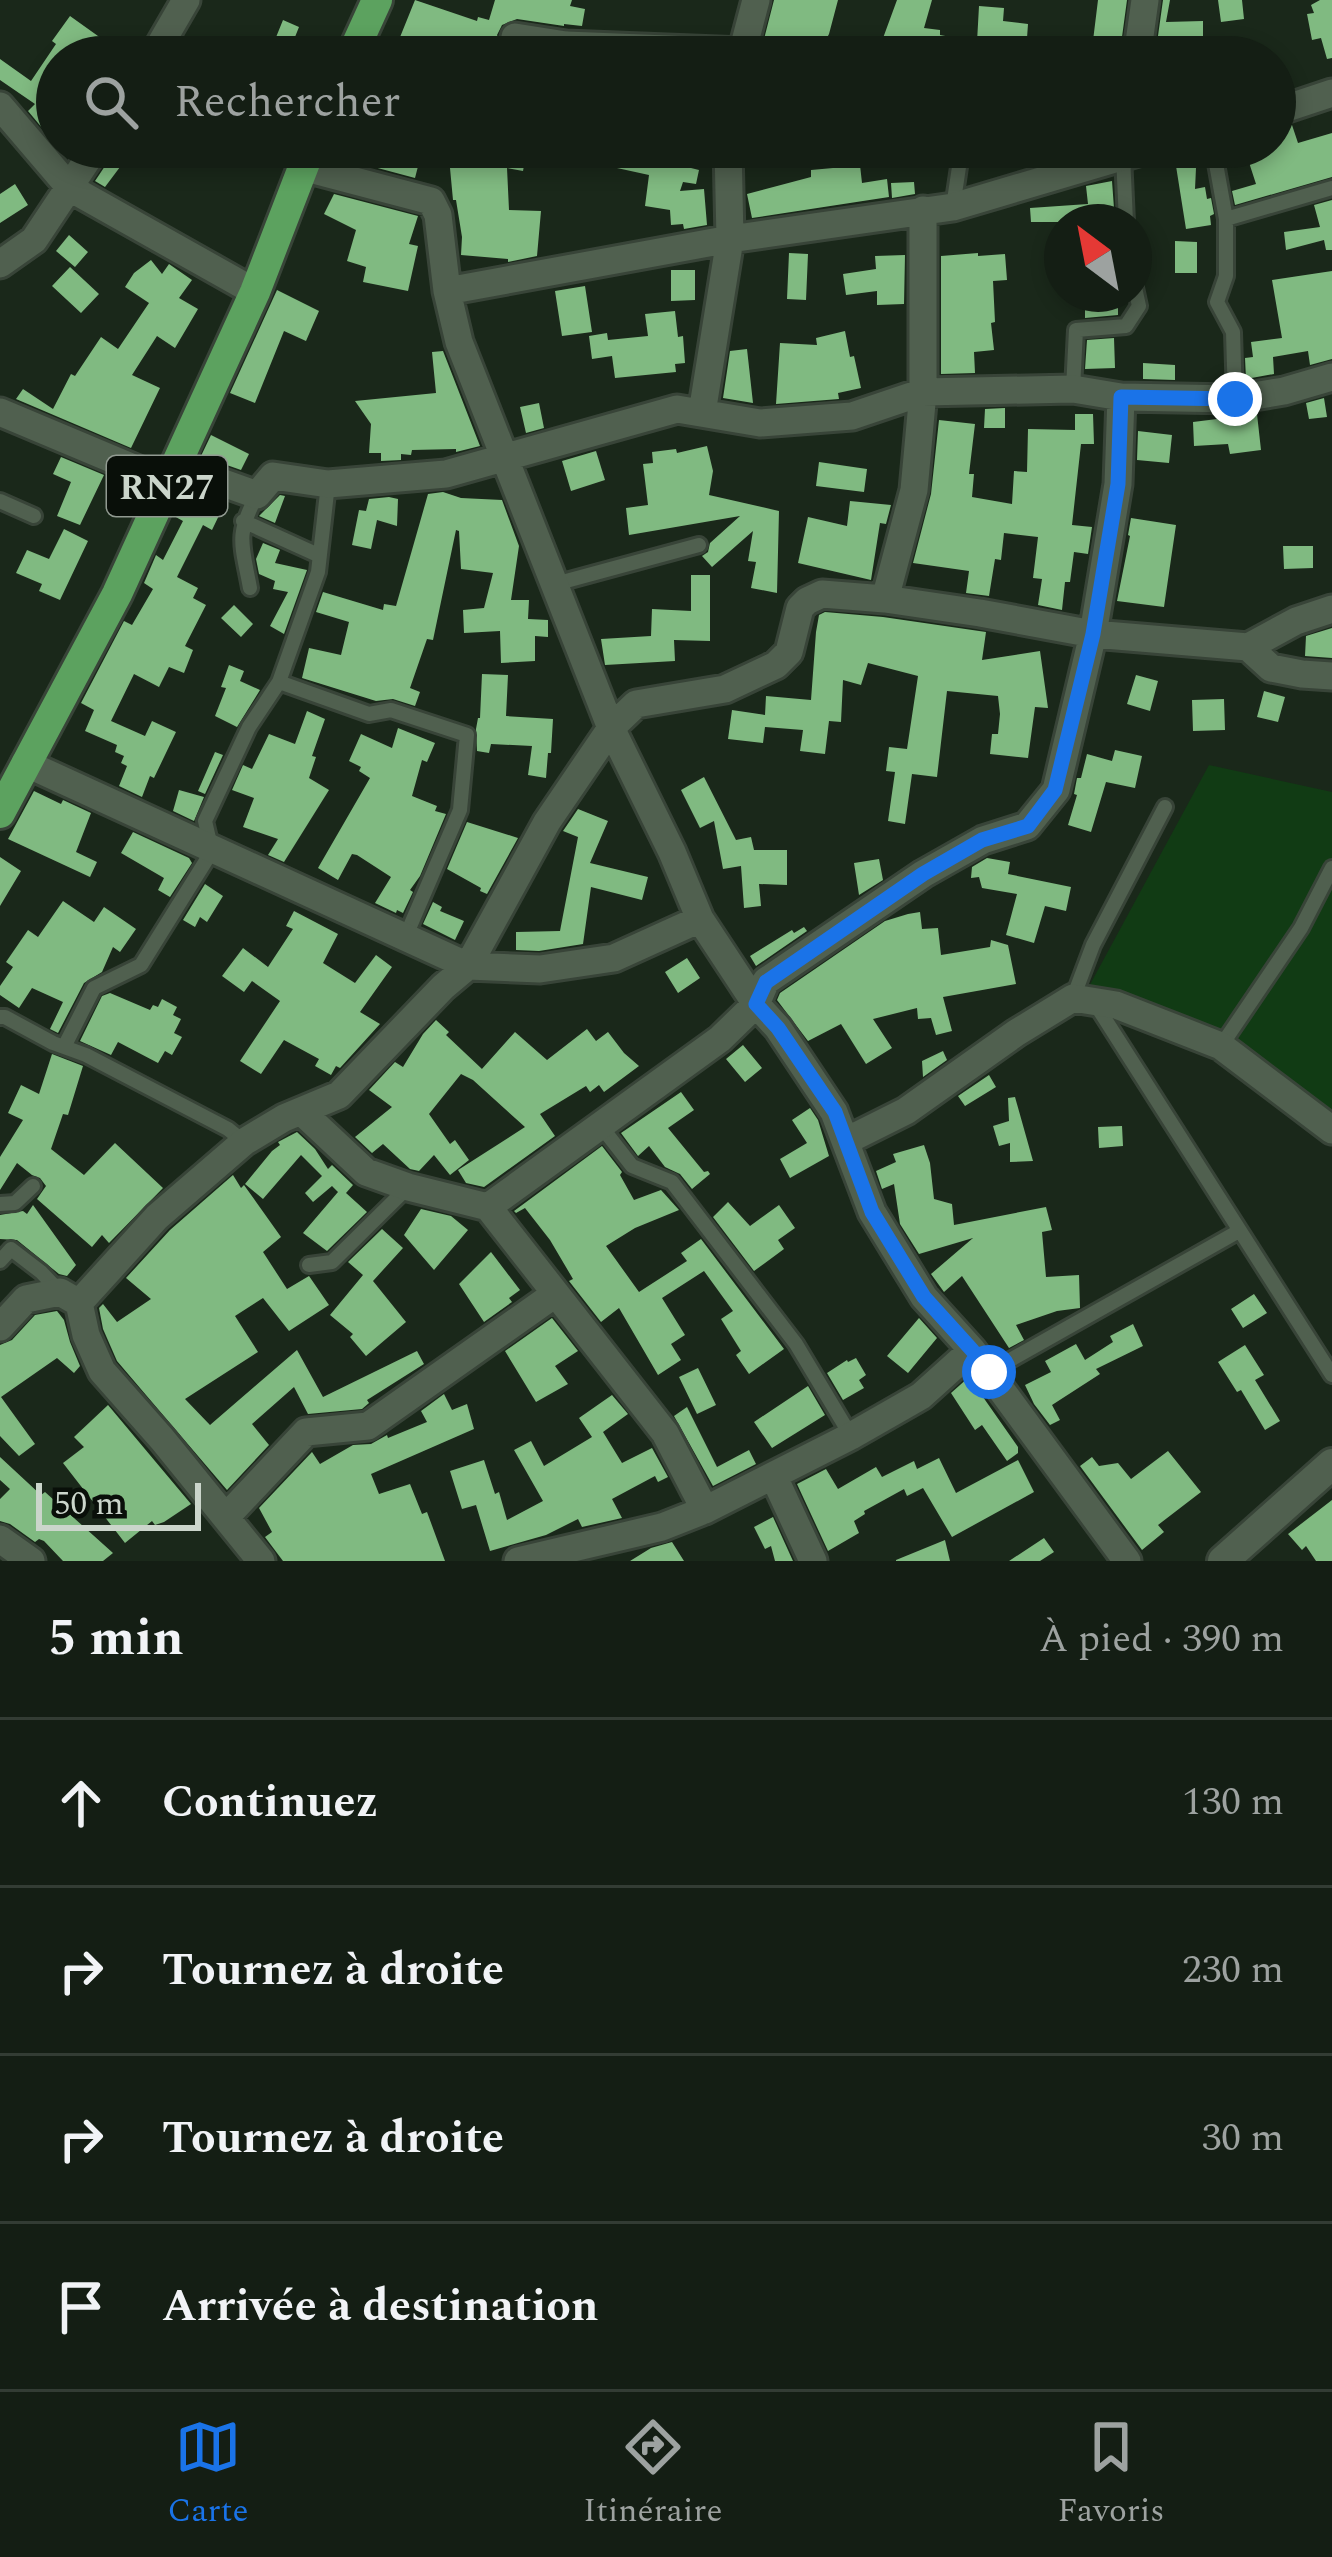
<!DOCTYPE html>
<html lang="fr">
<meta charset="utf-8">
<style>
:root{--surface:#141e14;--page:#1d271d;--text:#f1f3f6;--muted:#9da2a0;--line:#333c34;--accent:#1a73e8}
body{margin:0;font-family:Spectral,serif;background:var(--page);color:var(--text)}
.compass{position:absolute;left:1044px;top:204px;width:108px;height:108px;border-radius:50%;background:var(--surface);box-shadow:0 6px 18px #0003;rotate:328deg}
.scale{position:absolute;left:36px;bottom:30px;width:165px;box-sizing:border-box;padding-left:12px;border:6px solid #cbd5cb;border-top:0;font-size:33px;line-height:42px;white-space:nowrap;color:#cbd5cb;-webkit-text-stroke:9px #090f09;paint-order:stroke}
.stop{position:absolute;width:36px;height:36px;margin:-27px;border:9px solid #1a73e8;border-radius:50%;background:#fff}
.stop.end{background:#1a73e8;border-color:#fff;box-shadow:0 3px 12px #0008}
.list{margin:0;padding:0;list-style:none}
h2{display:flex;justify-content:space-between;align-items:center;height:156px;margin:0;padding:0 48px;font-size:51px}
h2 small{font-size:39px;font-weight:400;color:var(--muted)}
.list li{display:grid;grid-template-columns:78px 1fr auto;gap:36px;align-items:center;box-sizing:border-box;height:168px;padding:0 48px;border-top:3px solid var(--line)}
.list b{display:block;font-size:45px;white-space:nowrap}
.list em{font-size:39px;font-style:normal;color:var(--muted)}
.icon{flex:none;width:66px;height:66px;fill:none;stroke:currentColor;stroke-width:2;stroke-linecap:round;stroke-linejoin:round}
.map{position:relative;flex:none;width:1332px;height:1561px;overflow:hidden}
.search{position:absolute;background:var(--surface);box-shadow:0 6px 18px #0003;left:36px;right:36px;top:36px;height:132px;display:flex;align-items:center;gap:30px;box-sizing:border-box;padding:0 42px;border-radius:66px;color:var(--muted);font-size:45px}
.sheet{height:828px;background:var(--surface)}
nav{display:flex;justify-content:space-around;align-items:center;box-sizing:border-box;height:168px;border-top:3px solid var(--line);background:var(--surface);font-size:33px;color:var(--muted)}
nav a{display:grid;justify-items:center;gap:6px}
nav .on{color:var(--accent)}
.map>svg:first-child{display:block}
.green{fill:#113b14}
.building{fill:#80ba81}
.lines{fill:none;stroke-linecap:round;stroke-linejoin:round}
.lane-casing{stroke:#384438;stroke-width:20}
.street-casing{stroke:#384438;stroke-width:33}
.secondary-casing{stroke:#384438;stroke-width:36}
.primary-casing{stroke:#384438;stroke-width:36}
.lane{stroke:#50604f;stroke-width:14}
.street{stroke:#50604f;stroke-width:27}
.secondary{stroke:#50604f;stroke-width:30}
.primary{stroke:#5ca25f;stroke-width:30}
.route{stroke:#1a73e8;stroke-width:15}
.labels{text-anchor:middle;stroke-width:12;stroke-linejoin:round;paint-order:stroke}
.shield{fill:#090f09;stroke:#919a91;stroke-width:3}
.shield-label{font-size:36px;font-weight:bold;fill:#cbd5cb}
</style>
<div class="map">
<svg width="1332" height="1561" viewBox="0 0 1332 1561">
<rect width="100%" height="100%" fill="#1a281a"/>
<!-- green -->
<path class="green" d="M1209,765L1332,792V1116L1086,992Z"/>
<!-- building -->
<path class="building" d="M415,0L477,21L478,17L489,20L495,0H572L570,6L585,9L582,26L564,24V26L517,19L502,25L497,35L503,50L526,57H392Z
M774,0H838L829,34L817,57H799L763,43Z
M897,0H932L924,28L940,30V35L977,42L979,6L1004,8L1003,21L1028,24L1027,38L1040,39L1037,57H899L879,49Z
M1098,0H1127L1122,37L1114,36L1112,57H1091Z
M1163,0H1170L1166,22L1203,21V41L1157,43Z
M1218,0H1242L1244,19L1221,22Z
M1320,0H1332V58L1327,59L1321,38L1312,40L1307,14L1314,13L1311,5Z
M70,16L105,41L94,57H57V117L43,129L28,111L35,104L0,80V59L31,81L56,44L52,41Z
M283,20L299,27L287,57H268Z
M1292,125L1298,143L1332,133V177L1235,205L1232,191L1256,184L1244,147H1275V130Z
M114,147H135L105,187L95,181L111,157Z
M348,147H423L415,178L344,159Z
M491,147H624L636,150L635,154L699,170L696,184L683,182L680,191L704,189L707,225L684,229L683,224L671,225L670,210L645,206L649,175L585,161L584,168L526,155L523,171L507,168L509,210L541,211L537,256L508,262V259L461,255L462,237L456,200H453L450,168L489,161Z
M830,147H858L862,183L887,179L889,197L752,218L747,194L811,177V170L833,168Z
M1176,166L1196,168L1195,189L1205,187L1207,199L1211,198L1214,214L1210,216L1211,225L1186,229Z
M1112,181L1115,222H1031L1030,208L1088,204L1086,186Z
M914,182L915,194L892,198L891,183Z
M15,184L28,205L0,223V194Z
M334,194L418,216L409,244L418,246L408,291L363,282L366,267L347,261L356,230L324,214Z
M1332,200V250H1326L1324,240L1286,250L1284,232L1320,227L1314,205Z
M69,235L88,252L75,267L56,251Z
M1175,241L1197,242V273H1175Z
M789,253L808,254L806,300L787,299Z
M978,253V256L1005,254L1007,280L993,281L995,322L991,323L994,350L974,352L975,373L941,374V256Z
M905,255L904,304L877,305V291L846,295L843,274L876,269L875,256Z
M151,260L162,274L169,264L192,280L179,298L198,309L175,348L157,336L132,375L160,388L131,448L16,399L23,389L53,409L71,374L75,376L101,337L118,349L149,303L125,287L134,273Z
M70,267L99,294L81,313L52,286Z
M671,270H695V300L671,301Z
M1332,271V359L1310,365L1308,351L1273,357L1274,374L1246,379L1245,358L1253,357L1251,342L1282,338L1272,280Z
M585,286L592,332L562,336L555,291Z
M277,290L319,311L306,341L284,331L255,403L230,393Z
M1085,306L1118,307V315L1085,318Z
M675,311L678,337L683,336L685,363L675,364L676,372L615,378L612,356L592,359L589,336L607,333L608,340L648,336L645,314Z
M845,331L850,357L854,356L861,388L838,393L839,399L776,404L780,343L817,345L816,338Z
M1114,338L1115,368L1085,369L1087,340Z
M747,349L753,403L723,398L730,351Z
M443,351L480,446L456,452V449L412,450L411,455L401,454V460L381,461V453H369L371,424L355,401L436,393L432,352Z
M1143,363L1175,365V380L1143,379Z
M1324,398L1327,417L1309,419L1306,403Z
M539,403L544,428L526,433L520,407Z
M1005,408V428H984L985,409Z
M1075,414H1093L1094,444H1081L1072,525L1092,527L1088,554L1074,552L1070,582H1065L1062,610L1038,605L1042,579L1033,578L1038,537L1004,533L1001,560L995,559L989,596L966,593L969,571L913,563L931,494L939,420L975,424L969,474H974L972,497L1012,504L1014,471L1027,472L1028,429L1075,430Z
M1257,414L1261,450L1230,454L1228,444L1194,446L1193,422Z
M1138,431L1172,435L1169,463L1137,460Z
M211,435L249,454L241,470L201,456Z
M707,446L713,471L709,495L779,511L777,593L751,588L756,562L748,561L753,531L712,567L702,556L708,552L710,543L740,516L629,535L626,508L648,505L643,464L653,463L652,452L676,449L677,453Z
M596,451L605,480L571,491L562,461Z
M61,457L104,475L80,525L57,516L71,482L53,474Z
M819,462L867,469L864,492L816,486Z
M186,489L207,499L208,496L225,503L212,530L203,525L177,577L198,588L193,598L206,605L185,646L193,650L184,673L169,667L159,687L134,674L111,721L145,736L152,721L176,732L154,778L150,776L142,797L119,786L127,766L121,763L124,756L115,752L117,745L85,731L94,710L81,703L124,621L132,625L153,589L144,583L156,555L163,560L183,521L174,516Z
M443,492L461,498L502,500L519,546L511,600H529L528,619L548,620V637L535,636V661L501,663L500,631L464,633L463,610L484,608L493,573L461,569L459,531L456,530L433,640L427,639L410,688L420,692L415,706L393,699L376,701L302,678L309,648L341,655L349,622L316,612L323,592L383,610L384,604L396,606L428,494Z
M280,495L285,496L275,523L259,516Z
M389,497L398,499L397,526L377,520L371,549L352,545L359,510L366,511L369,499Z
M850,501L891,505L886,524L880,523L871,580L798,563L808,517L847,526Z
M1131,518L1176,525L1164,607L1117,601L1130,536L1128,535Z
M64,529L88,541L60,600L39,591L42,584L16,573L27,550L49,559Z
M263,543L280,550L275,563L307,570L284,634L270,626L288,592L273,589L275,581L259,574L256,559Z
M1283,546H1313V568L1284,569Z
M691,575H710V641L674,640L675,661L605,665L601,639L651,636L652,609L691,611Z
M234,605L253,624L241,637L221,618Z
M825,612L883,617L986,632L982,660L1040,651L1048,708L1035,707L1028,758L990,754L992,734H998L1000,714L998,696L947,691L937,777L912,774L905,824L888,821L895,772L886,771L889,747L907,749L918,676L868,663L861,685L843,680L841,722L829,721L825,754L800,751L803,730L765,727L763,743L728,739L732,710L765,715L766,696L811,700L816,632L819,615Z
M1332,628V658L1305,656L1306,636Z
M229,665L244,671L240,681L260,690L237,727L215,716L226,688L221,687Z
M482,674L508,675L506,716L553,719L551,753H548L546,778L528,775L532,746L491,744L489,753L477,751L476,729L478,718H480Z
M1136,675L1158,681L1150,711L1127,704Z
M1264,691L1285,697L1278,722L1257,717Z
M1224,699L1225,730L1193,731L1192,700Z
M307,711L325,719L312,756L316,757L309,778L329,790L284,862L268,855L278,839L243,827L254,798L232,790L243,765L252,769L269,734L295,744Z
M398,728L435,743L427,762L422,760L412,796L437,806L435,811L446,814L420,876L410,890L413,892L403,913L397,910L396,913L375,903L391,877L357,855L352,854L338,880L318,868L370,778L359,771L361,767L349,761L361,734L392,748Z
M1115,750L1142,756L1135,788L1106,782L1091,832L1068,825L1077,795L1074,794L1077,778H1081L1087,754L1112,761Z
M215,752L223,755L205,794L198,791Z
M704,777L736,840L751,837L754,850H787V885L759,884L761,906L744,908L741,866L723,869L714,821L700,828L681,790Z
M179,790L204,797L194,821L173,811Z
M34,791L61,804L63,800L91,813L76,852L97,862L90,877L8,839Z
M578,809L608,821L590,863L648,877L642,900L591,887L583,944L539,951L516,950V932L560,931L578,837L563,831Z
M467,822L518,838L487,894L480,891L481,888L447,869Z
M133,832L189,858L192,863L170,897L158,890L164,878L121,853Z
M0,857L21,871L0,906Z
M987,858L1010,862L1008,874L1071,887L1066,911L1045,906L1034,943L1006,935L1017,894L982,888L979,877L971,878L972,867Z
M879,859L883,880L859,895L854,863Z
M205,884L223,896L207,922L200,917L195,927L183,920Z
M63,901L94,922L104,907L136,929L120,952L113,947L102,972L84,983L58,1033L50,1029L63,1002L32,988L19,1008L0,995V986L13,967L6,962L28,930L38,937Z
M433,902L442,907L440,911L464,921L455,940L423,924Z
M294,911L338,934L323,963L355,983L376,955L392,967L360,1012L380,1024L340,1068L336,1066L331,1075L315,1066L319,1059L284,1040L261,1074L240,1061L280,1001L252,981L244,992L222,976L243,948L268,967L293,929L286,926Z
M920,912L922,929L938,928L941,955L990,947L991,940L1008,945L1016,984L943,997L952,1031L936,1035L931,1018L918,1019L917,1008L873,1019L892,1048L866,1064L841,1024L808,1041L777,1000L780,993L885,921L908,914Z
M804,927L807,931L756,966L750,956L792,930L794,933Z
M687,958L700,978L678,993L665,972Z
M110,993L150,1010L153,1005L158,1007L162,999L177,1007L173,1015L181,1019L174,1033L182,1037L172,1055L165,1051L158,1063L118,1042L111,1055L80,1041L102,996Z
M436,1020L449,1032L446,1035L482,1069L481,1070L515,1032L547,1060L587,1029L596,1041L608,1032L624,1053L639,1066L604,1092L599,1085L590,1092L586,1086L540,1114L555,1136L484,1187L466,1183L458,1170L525,1127L473,1080L461,1074L429,1114L450,1144L455,1140L469,1160L450,1175L434,1155L419,1171L410,1169L383,1144L372,1153L355,1137L392,1107L369,1090L395,1062L403,1067L423,1034Z
M743,1045L762,1068L745,1082L726,1059Z
M943,1051L947,1060L923,1077L922,1061Z
M52,1054L83,1066L68,1115L63,1114L51,1149L84,1175L115,1143L163,1188L109,1243L102,1235L92,1247L37,1199L46,1186L40,1178L32,1175L17,1163L0,1190V1157L23,1120L8,1113L21,1085L39,1094Z
M989,1075L996,1087L965,1106L958,1096Z
M681,1092L694,1110L668,1128L704,1172L708,1171L710,1174L692,1189L680,1174L665,1167L649,1146L638,1156L621,1133Z
M1015,1097L1033,1161L1010,1162V1143L999,1146L993,1126L1009,1121L1008,1098Z
M810,1108L818,1120L829,1156L790,1178L780,1159L807,1143L792,1120Z
M1122,1126L1123,1146L1099,1148L1098,1127Z
M297,1132L315,1149L328,1169L332,1165L353,1185L346,1193L367,1212L327,1251L303,1233L338,1192L332,1186L313,1202L305,1193L322,1176L301,1155L263,1199L245,1184L272,1151L280,1145L278,1142Z
M924,1145L930,1163L934,1199L952,1204L954,1225L1046,1207L1052,1230L1042,1232L1046,1277L1079,1275L1080,1308L1057,1311L1016,1325L1024,1340L1009,1348L962,1276L944,1292L931,1274L973,1238L919,1254L900,1224L894,1184L882,1189L876,1171L896,1162L893,1154Z
M602,1146L622,1172L620,1175L634,1200L661,1190L679,1210L635,1228L606,1246L639,1292L687,1261L681,1253L701,1239L784,1349L749,1374L736,1355L741,1351L721,1319L733,1311L704,1271L662,1298L685,1335L671,1344L681,1360L658,1375L619,1308L601,1322L569,1281L573,1279L550,1240L525,1208L516,1213L514,1211Z
M233,1175L241,1188L244,1185L281,1237L263,1252L287,1289L309,1276L329,1305L289,1331L263,1298L235,1316L258,1352L185,1399L210,1425L297,1350L323,1397L417,1351L424,1364L367,1400L369,1403L362,1409L308,1414L294,1387L252,1424L269,1445L227,1490L117,1361L103,1329L99,1308L103,1304L117,1322L151,1299L126,1278L170,1230Z
M728,1202L750,1226L779,1205L795,1228L778,1240L784,1249L754,1271L713,1217Z
M33,1205L76,1265L67,1276L59,1274L17,1240L0,1239V1215L23,1211L27,1214Z
M421,1209L451,1216L468,1230L434,1270L404,1235Z
M382,1229L403,1248L373,1281L406,1322L366,1356L350,1337L353,1334L330,1315L363,1275L348,1262Z
M491,1252L520,1290L509,1298L512,1302L484,1322L459,1284Z
M1254,1294L1267,1313L1243,1328L1231,1309Z
M57,1311L64,1320L70,1342L80,1366L74,1373L57,1358L1,1397L35,1444L19,1456L0,1436V1345L12,1340L35,1315Z
M552,1318L578,1351L555,1366L568,1384L536,1402L505,1351Z
M919,1318L937,1338L908,1373L887,1356Z
M1133,1324L1143,1346L1096,1369L1100,1374L1052,1405L1060,1420L1050,1425L1034,1404L1025,1385L1051,1372L1045,1361L1076,1344L1085,1360L1113,1342L1110,1336Z
M1245,1345L1264,1375L1255,1380L1280,1421L1265,1430L1241,1390L1237,1392L1218,1362Z
M856,1358L866,1375L859,1380L864,1388L843,1400L827,1373L847,1360L848,1362Z
M698,1368L716,1405L697,1414L679,1377Z
M969,1377L1018,1447V1453L1007,1461L982,1425L975,1430L951,1393Z
M808,1386L825,1415L772,1448L754,1422Z
M444,1394L452,1410L467,1404L474,1429L371,1474L379,1494L410,1484L422,1514L427,1512L445,1561H283L265,1537L272,1532L259,1508L312,1452L320,1464L353,1445L371,1444L387,1435L388,1438L427,1422L421,1411Z
M612,1395L628,1414L603,1432L622,1463L652,1448L668,1477L658,1482L655,1476L612,1499L622,1518L582,1527L578,1519L546,1535L490,1551L476,1505L462,1509L450,1471L484,1460L495,1494L499,1492L507,1520L543,1501L514,1450L531,1441L544,1466L592,1437L579,1418Z
M108,1405L191,1504L164,1522L155,1525L152,1521L125,1543L63,1463L84,1447L74,1437Z
M687,1407L717,1467L749,1450L756,1464L713,1486L674,1416Z
M1168,1451L1201,1492L1158,1525L1164,1532L1142,1550L1080,1466L1092,1457L1099,1466L1118,1463L1131,1479Z
M0,1457L41,1495L45,1492L113,1553L103,1561H63L44,1541L39,1539L35,1542L10,1524L0,1521V1499L10,1489L0,1480Z
M939,1458L956,1493L1018,1460L1034,1492L952,1537L923,1488L907,1496L904,1489L864,1511L865,1514L854,1521L859,1533L828,1551L797,1484L826,1469L838,1489L876,1467L882,1477L914,1461L917,1469Z
M1332,1500V1561H1316L1306,1546L1302,1550L1288,1534Z
M773,1517L793,1561H775L771,1546L765,1549L754,1527Z
M1044,1538L1054,1552L1040,1561H1009Z
M945,1540L950,1561H896V1560Z
M672,1542L684,1561H630L651,1548Z"/>
<g class="lines">
<!-- lane casing -->
<g class="lane-casing">
<path id="lane" d="M1213,147L1226,219L1332,188
M1123,155L1126,222
M953,207L962,147
M1226,219V276L1217,302L1233,332L1235,399
M1073,389L1076,330L1126,326L1139,306L1134,283
M0,501L34,516
M243,521L318,555
M555,584L699,545
M250,588C242,544 235,536 257,495
M279,682L369,714L391,710L467,735L460,810L405,938
M1073,998L1093,945L1165,807
M1096,1005L1332,1375
M0,1017H5L53,1043L86,1055L228,1129L244,1142
M65,1045L94,988L141,965L212,851L205,821L249,727L279,682L318,572L328,484
M1221,1046L1301,928L1332,868
M600,1125L632,1166L672,1182L796,1344L851,1436
M0,1204L15,1203L33,1186
M0,1261L11,1249L41,1272L60,1292
M309,1265L332,1262L408,1187
M989,1372L1239,1231"/>
</g>
<!-- street casing -->
<g class="street-casing">
<path id="street" d="M515,37L566,45L743,52
M153,57L186,0
M741,57L756,0
M1137,57L1145,0
M0,106L70,188L255,292
M1275,112L1332,93
M302,167L431,201L438,215L447,291L459,342L611,728L672,852L700,919L756,1004L778,1028L834,1112L872,1212L924,1297L972,1350L1127,1561
M0,264L34,240L96,147
M447,291L730,239L953,207L1155,147
M0,412L169,483
M702,413L730,239L728,147
M176,466L257,495L273,476L328,484L446,474L677,409L760,423L852,416L923,392L1073,389L1121,397L1235,399L1284,391L1332,377
M885,599L914,490L923,392V210
M1248,647L1296,621L1332,609
M25,763L468,966L540,969L614,958L700,919
M302,1112L366,1172L408,1187L488,1207L665,1433L705,1510
M846,1141L906,1111L1016,1033L1073,998L1116,1005L1221,1046L1332,1130
M488,1207L720,1039L756,1004L766,981L923,874L983,840L1027,826L1056,790L1093,634L1118,484L1121,397
M79,1303L157,1217L244,1142L284,1118L339,1095L443,987L468,966L547,822L611,728L636,704L725,689L776,665L789,652L800,608L807,601L822,594L885,599L980,613L1093,634L1248,647L1271,668L1302,674L1332,676
M0,1327L26,1299L60,1292L79,1303L86,1335L102,1371L162,1439L261,1561
M774,1477L813,1561
M226,1517L306,1432L368,1426L555,1294
M0,1539L31,1561
M518,1561L662,1527L705,1510L851,1436L921,1396L972,1350"/>
</g>
<!-- secondary casing -->
<g class="secondary-casing">
<path id="secondary" d="M1223,1561L1332,1464"/>
</g>
<!-- primary casing -->
<g class="primary-casing">
<path id="primary" d="M351,57L377,0
M0,813L117,594L255,292L311,147"/>
</g>
<!-- lane -->
<use href="#lane" class="lane"/>
<!-- street -->
<use href="#street" class="street"/>
<!-- secondary -->
<use href="#secondary" class="secondary"/>
<!-- primary -->
<use href="#primary" class="primary"/>
</g>
<g class="lines">
<!-- route -->
<path class="route" d="M989,1372L972,1350L924,1297L872,1212L835,1112L778,1028L756,1004L766,982L923,874L982,840L1028,826L1055,790L1093,634L1118,484L1121,397L1235,399"/>
</g>
<g class="labels">
<!-- shield labels -->
<rect class="shield" x="107" y="456" width="120" height="60" rx="9"/>
<g class="shield-label">
<text x="167" y="499">RN27</text>
</g>
</g>
</svg>
<svg class="compass" viewBox="-18 -18 36 36"><path d="M0-13l5 13h-10z" fill="#e53935"/><path d="M0 13l5-13h-10z" fill="#9da2a0"/></svg>
<div class="scale">50 m</div>
<div class="stop" style="left:989px;top:1372px"></div>
<div class="stop end" style="left:1235px;top:399px"></div>
<div class="search"><svg class="icon" aria-label="search" viewBox="0 0 24 24"><circle cx="10" cy="10" r="6"/><path d="M15 15l6 6"/></svg>Rechercher</div>
</div>
<section class="sheet">
<h2>5 min<small>À pied · 390 m</small></h2>
<ul class="list">
<li><svg class="icon" aria-label="ahead" viewBox="0 0 24 24"><path d="M12 20V5M6 11l6-6 6 6"/></svg><div><b>Continuez</b></div><em>130 m</em></li>
<li><svg class="icon" aria-label="right" viewBox="0 0 24 24"><path d="M7 20v-9h11M14 6l5 5-5 5"/></svg><div><b>Tournez à droite</b></div><em>230 m</em></li>
<li><svg class="icon" aria-label="right" viewBox="0 0 24 24"><path d="M7 20v-9h11M14 6l5 5-5 5"/></svg><div><b>Tournez à droite</b></div><em>30 m</em></li>
<li><svg class="icon" aria-label="arrive" viewBox="0 0 24 24"><path d="M6 21V4h12l-3 4 3 4H6"/></svg><div><b>Arrivée à destination</b></div></li>
</ul>
</section>
<nav>
<a class="on"><svg class="icon" aria-label="map" viewBox="0 0 24 24"><path d="M3 6l6-2 6 2 6-2v14l-6 2-6-2-6 2zM9 4v14M15 6v14"/></svg>Carte</a>
<a><svg class="icon" aria-label="directions" viewBox="0 0 24 24"><path d="M12 3l9 9-9 9-9-9zM9 14v-3h6M13 9l2 2-2 2"/></svg>Itinéraire</a>
<a><svg class="icon" aria-label="saved" viewBox="0 0 24 24"><path d="M7 4h10v16l-5-4-5 4z"/></svg>Favoris</a>
</nav>
